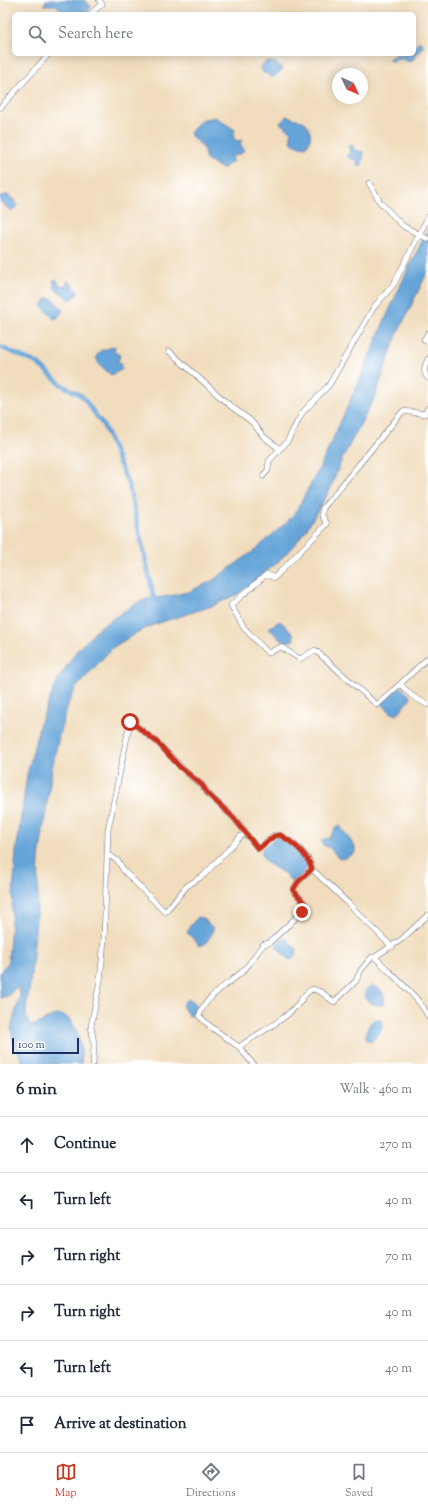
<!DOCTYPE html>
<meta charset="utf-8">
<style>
:root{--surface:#fff;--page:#f6f6f7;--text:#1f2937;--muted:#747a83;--line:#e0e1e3;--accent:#c8321e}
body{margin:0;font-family:"Sorts Mill Goudy",serif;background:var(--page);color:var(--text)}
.compass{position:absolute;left:332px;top:68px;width:36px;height:36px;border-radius:50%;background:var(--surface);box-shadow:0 2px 10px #0003;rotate:134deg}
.scale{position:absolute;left:12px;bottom:10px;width:67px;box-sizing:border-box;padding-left:4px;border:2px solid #1b2f5e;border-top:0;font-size:11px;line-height:14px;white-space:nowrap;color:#1b2f5e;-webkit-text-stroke:3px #fff;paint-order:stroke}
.stop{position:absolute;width:12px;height:12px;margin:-9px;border:3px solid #c8321e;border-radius:50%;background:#fff}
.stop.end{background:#c8321e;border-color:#fff;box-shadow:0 1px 4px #0008}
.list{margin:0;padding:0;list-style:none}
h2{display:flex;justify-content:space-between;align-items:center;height:52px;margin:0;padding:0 16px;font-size:17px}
h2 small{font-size:13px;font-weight:400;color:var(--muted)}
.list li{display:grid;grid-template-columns:26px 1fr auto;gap:12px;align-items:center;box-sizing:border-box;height:56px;padding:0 16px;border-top:1px solid var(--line)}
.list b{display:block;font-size:15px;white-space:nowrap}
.list em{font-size:13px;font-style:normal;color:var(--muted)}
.icon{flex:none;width:22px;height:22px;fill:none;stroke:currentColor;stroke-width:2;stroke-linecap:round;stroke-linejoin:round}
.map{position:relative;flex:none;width:428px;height:1064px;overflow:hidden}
.search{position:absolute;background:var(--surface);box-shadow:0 2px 10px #0003;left:12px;right:12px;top:12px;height:44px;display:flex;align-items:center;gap:10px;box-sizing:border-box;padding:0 14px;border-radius:6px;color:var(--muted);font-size:15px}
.sheet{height:388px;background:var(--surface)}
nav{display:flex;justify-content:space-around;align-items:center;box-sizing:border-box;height:56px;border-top:1px solid var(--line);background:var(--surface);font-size:11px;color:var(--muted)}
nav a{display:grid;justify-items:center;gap:2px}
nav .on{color:var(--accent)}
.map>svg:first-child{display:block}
.water{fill:#66a5d9;stroke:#406a9c}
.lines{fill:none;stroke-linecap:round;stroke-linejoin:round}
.canal{stroke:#66a5d9;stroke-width:4.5}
.minor-casing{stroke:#666c7f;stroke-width:6}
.minor{stroke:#fff;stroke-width:5}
.route{stroke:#c8321e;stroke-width:5}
</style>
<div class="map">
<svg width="428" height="1064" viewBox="0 0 428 1064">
<rect width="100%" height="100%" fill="#fff"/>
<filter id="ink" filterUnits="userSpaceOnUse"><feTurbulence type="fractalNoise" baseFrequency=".025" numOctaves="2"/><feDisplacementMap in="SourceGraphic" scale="8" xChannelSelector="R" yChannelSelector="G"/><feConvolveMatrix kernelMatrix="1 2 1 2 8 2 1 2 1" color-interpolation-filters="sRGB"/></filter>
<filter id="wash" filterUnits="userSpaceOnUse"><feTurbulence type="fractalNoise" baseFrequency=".012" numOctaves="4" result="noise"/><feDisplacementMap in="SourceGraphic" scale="16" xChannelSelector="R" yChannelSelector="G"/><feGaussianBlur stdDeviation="0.9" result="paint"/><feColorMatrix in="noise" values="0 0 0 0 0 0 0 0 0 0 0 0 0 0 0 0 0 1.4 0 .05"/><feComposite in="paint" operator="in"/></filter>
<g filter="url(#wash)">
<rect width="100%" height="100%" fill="#f1ddbd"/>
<!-- water -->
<path class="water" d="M46,0H84L91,6L86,14H66L56,5H44Z
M419,41L424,45L418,53H416V56L411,62L398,58L392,63L388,59L397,54H414V47Z
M266,61L276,63L283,69L275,76L271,77L266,73H263L262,69H259Z
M287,116L305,122C311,131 313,138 306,147L295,145L291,142V131L280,123Z
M215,117L235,130L233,136L236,141L242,140L240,143L244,150L241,154L234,155L232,158L234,160L223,169L206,160L203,147L189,134L201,120Z
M352,144L354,150L364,152L362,165L357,166V159H350L347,155L350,152L348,146Z
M8,195L15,201L18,206L12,211L0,202V196Z
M428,230V270L426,275L397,335L374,399L342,459L330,490L306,530L296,543L277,563L240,593L212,606L153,625L136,633L112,648L75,689L69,702L60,731L52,769L39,859L38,897L30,987C27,1001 23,1013 30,1026C40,1026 48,1015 59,1015C77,1014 83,1051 81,1064H24L13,1041L11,1028L20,996L18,986L8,996L0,998V972L8,963L9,950L16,852L27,775L40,723L58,679L78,649L100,627L111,620L135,604L147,599L169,596L188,592L212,581L255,550L288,521L296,511L320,467L361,377L383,324L409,267Z
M56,279L59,285L66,286L68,280L79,293L71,300L55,289L53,281Z
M47,298L53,299L63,310L57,318L54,319L42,306Z
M115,346L114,352L120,355L118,362L122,363L120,366L123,369L111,375L99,364L96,357L100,351Z
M280,621L293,633L294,640C281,645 278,637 269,628Z
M400,686L411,697L397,715L390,712L382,704Z
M337,826H340L355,847V853L345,858L339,859L330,848L323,845L321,840L329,838Z
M277,836C283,839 302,851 305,857C307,860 308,863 309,866L300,876L292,882L285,874L266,862L261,854L263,848Z
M198,917L203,918L213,928L212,934L205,944L199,946C196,939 190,938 187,932L190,926Z
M282,939H286L297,949L296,955L291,960L288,959L277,947V944Z
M370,986C380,986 388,996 383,1005C371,1007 357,996 370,986Z
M188,999L193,1001L199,1009L197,1012L189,1016L182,1006L184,1002Z
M375,1019L381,1020L383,1026L378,1035L371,1042L366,1039C365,1031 368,1024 375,1019Z"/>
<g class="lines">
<!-- canal -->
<path class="canal" d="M0,347L37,363L62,385L82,396L103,425L129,486L155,603"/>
</g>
</g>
<g filter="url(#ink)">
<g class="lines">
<!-- minor casing -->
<g class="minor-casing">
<path id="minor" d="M90,14L102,4L99,0
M0,108L49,54
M369,183L380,202L403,226L428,239
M428,333L424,340L428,342
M169,351L228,404L251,421L264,437L280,449L287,442L302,413L329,385L374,307L394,284L428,217
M428,359C425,365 422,372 428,378
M428,408L425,414L403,411L323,508C320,516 324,518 327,524L274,578L267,574L231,605L244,628L268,653L281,647L300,659L315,650L377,705L400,684L412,696L428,705
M263,476L268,470L269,461L280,449
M400,684L428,658
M107,854L118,861L124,871L165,912L187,886L204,875L241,836L246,834L258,849L274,835H280L290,841L300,849L309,860L312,869L349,904L392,947
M428,915L402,939L375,957C392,976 417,994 428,1016
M239,1047L211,1027L199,1016C205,996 228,985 243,971C251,963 256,953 264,944L269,943L304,910L306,905L293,890L298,882L312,869
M93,1064L94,1044L91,1026L100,981L104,940L108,830L130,722L134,724L158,743L190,776L202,785L208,794L234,818L244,830L246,834
M253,1064L239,1047C259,1032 282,1023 298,1004C303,998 305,992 313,989L321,992L334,1002L356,981L361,970L372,957H375"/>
</g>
<!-- minor -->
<use href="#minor" class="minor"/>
</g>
</g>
<g class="lines" filter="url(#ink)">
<!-- route -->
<path class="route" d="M130,722L134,724L158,743L180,767L202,785L208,794L234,818L258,849L274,836L280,835C294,843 307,853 312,869L298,882L293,890L306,905L302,912"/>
</g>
</svg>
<svg class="compass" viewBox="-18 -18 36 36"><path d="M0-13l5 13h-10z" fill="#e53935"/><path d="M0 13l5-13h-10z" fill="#747a83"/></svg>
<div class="scale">100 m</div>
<div class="stop" style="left:130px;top:722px"></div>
<div class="stop end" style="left:302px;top:912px"></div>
<div class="search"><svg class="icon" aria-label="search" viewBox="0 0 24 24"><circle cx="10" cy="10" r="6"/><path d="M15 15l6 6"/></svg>Search here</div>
</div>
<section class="sheet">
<h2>6 min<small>Walk · 460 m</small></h2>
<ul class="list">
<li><svg class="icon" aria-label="ahead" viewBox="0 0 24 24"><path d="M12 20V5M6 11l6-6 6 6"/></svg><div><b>Continue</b></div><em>270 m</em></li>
<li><svg class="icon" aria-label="left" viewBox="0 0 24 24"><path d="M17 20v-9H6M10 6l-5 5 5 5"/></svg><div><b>Turn left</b></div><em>40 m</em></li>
<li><svg class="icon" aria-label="right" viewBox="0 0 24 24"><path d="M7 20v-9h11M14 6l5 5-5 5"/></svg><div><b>Turn right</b></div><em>70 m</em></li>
<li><svg class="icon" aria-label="right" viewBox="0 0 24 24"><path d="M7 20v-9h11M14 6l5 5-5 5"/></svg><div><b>Turn right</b></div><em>40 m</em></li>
<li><svg class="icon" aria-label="left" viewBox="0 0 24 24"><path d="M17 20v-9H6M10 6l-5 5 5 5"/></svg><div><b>Turn left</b></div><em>40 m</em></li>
<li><svg class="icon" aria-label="arrive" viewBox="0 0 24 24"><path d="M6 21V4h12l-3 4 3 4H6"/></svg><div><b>Arrive at destination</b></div></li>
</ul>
</section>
<nav>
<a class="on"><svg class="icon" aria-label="map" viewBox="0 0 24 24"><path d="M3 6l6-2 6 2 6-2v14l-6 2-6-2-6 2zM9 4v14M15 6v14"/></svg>Map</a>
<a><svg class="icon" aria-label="directions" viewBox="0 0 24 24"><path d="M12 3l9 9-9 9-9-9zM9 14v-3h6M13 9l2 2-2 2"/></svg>Directions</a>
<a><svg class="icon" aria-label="saved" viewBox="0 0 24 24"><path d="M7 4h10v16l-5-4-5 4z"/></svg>Saved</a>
</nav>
